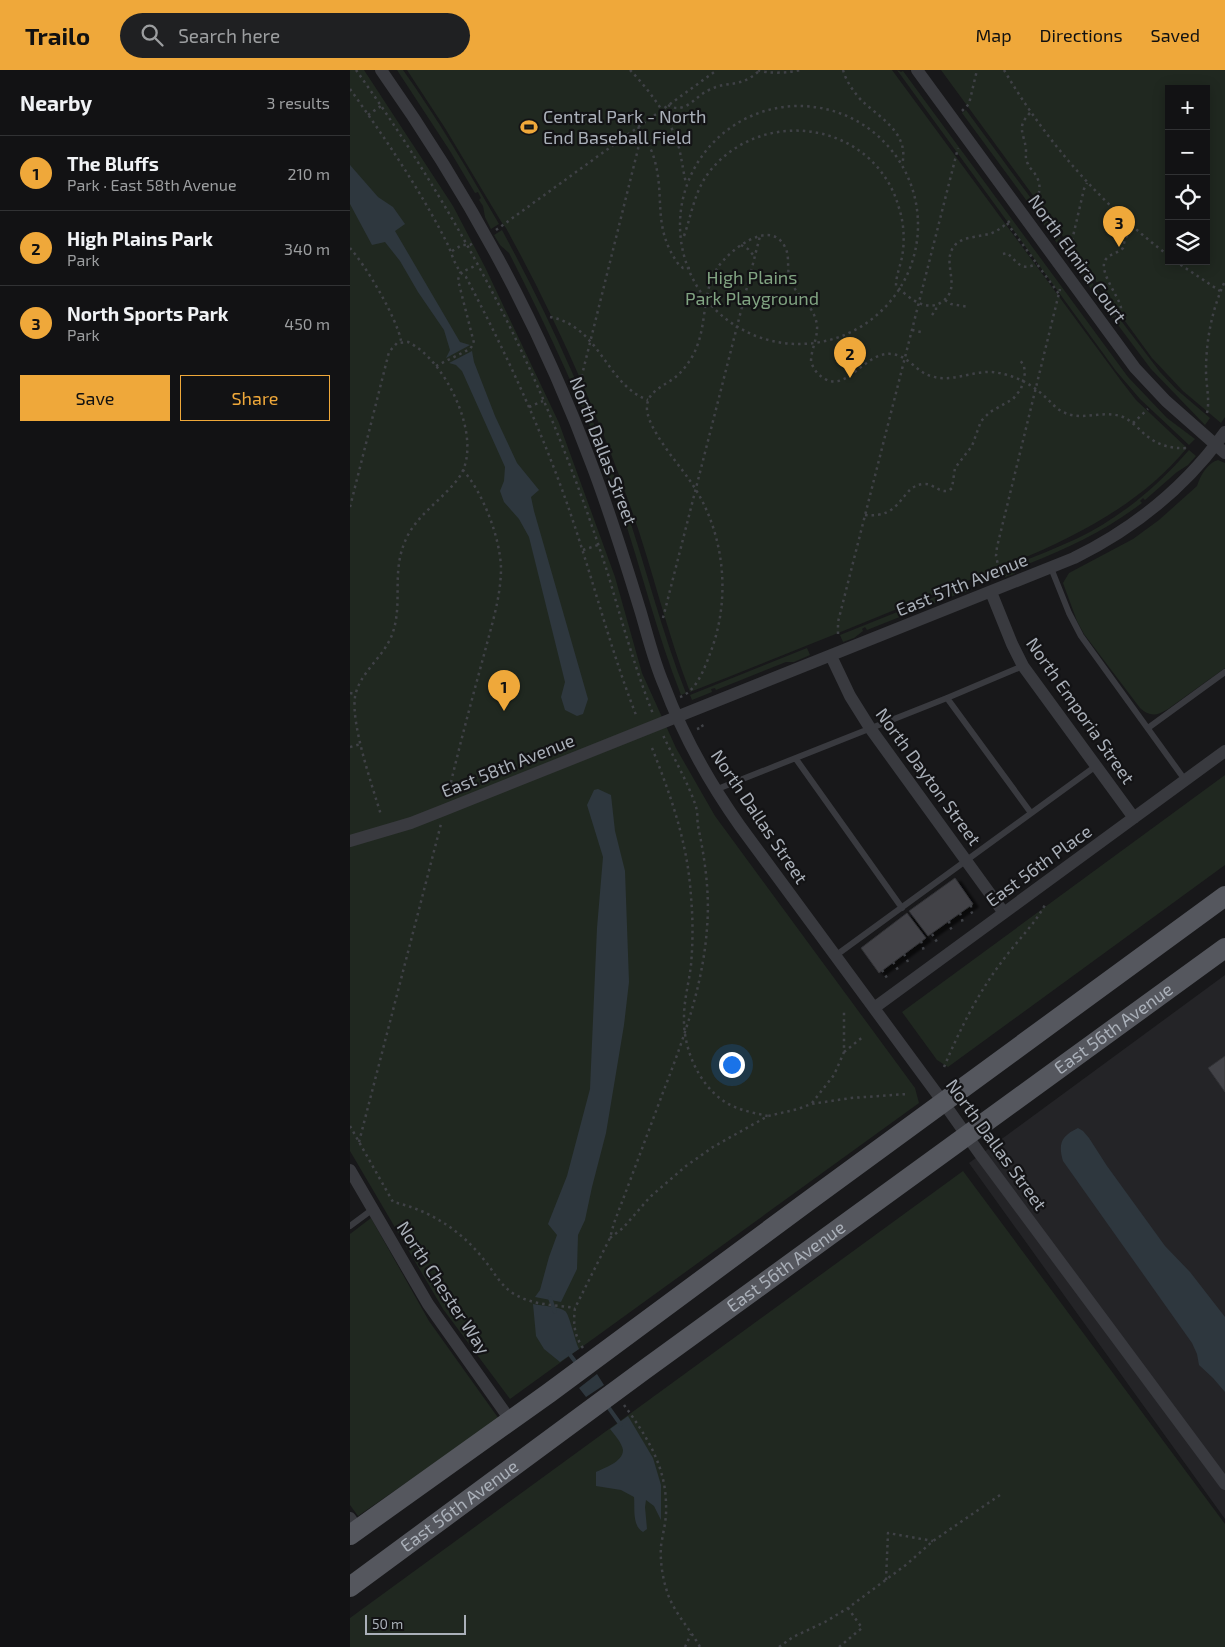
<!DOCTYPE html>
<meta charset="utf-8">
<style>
:root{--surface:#121214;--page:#1f2022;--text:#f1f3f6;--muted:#9c9ea0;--line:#313234;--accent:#efa83a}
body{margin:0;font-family:"Exo 2",sans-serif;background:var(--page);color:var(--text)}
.controls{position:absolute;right:15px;top:15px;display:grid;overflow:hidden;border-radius:0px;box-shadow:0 2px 12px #0003}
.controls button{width:45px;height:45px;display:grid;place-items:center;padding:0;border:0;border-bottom:1px solid var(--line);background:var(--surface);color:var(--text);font:25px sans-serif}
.scale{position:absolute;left:15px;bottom:12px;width:101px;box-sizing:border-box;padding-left:5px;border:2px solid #aab0b9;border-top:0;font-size:14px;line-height:18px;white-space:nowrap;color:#aab0b9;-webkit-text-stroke:4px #131315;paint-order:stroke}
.you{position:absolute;left:381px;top:994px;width:18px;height:18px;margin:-12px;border:4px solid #fff;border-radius:50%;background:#1a73e8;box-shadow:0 0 0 8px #1a73e833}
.badge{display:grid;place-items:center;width:32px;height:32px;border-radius:50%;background:var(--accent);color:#111;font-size:16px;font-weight:700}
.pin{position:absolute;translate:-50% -41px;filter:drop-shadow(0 1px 2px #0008)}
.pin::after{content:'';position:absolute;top:26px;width:18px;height:15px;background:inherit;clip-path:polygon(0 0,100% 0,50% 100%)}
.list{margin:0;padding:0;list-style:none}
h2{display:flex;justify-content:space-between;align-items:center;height:65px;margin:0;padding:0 20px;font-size:21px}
h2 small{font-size:16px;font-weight:400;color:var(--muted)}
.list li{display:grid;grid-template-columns:32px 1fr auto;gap:15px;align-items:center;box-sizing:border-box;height:75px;padding:0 20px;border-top:1px solid var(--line)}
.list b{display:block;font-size:19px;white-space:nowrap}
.list p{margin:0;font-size:16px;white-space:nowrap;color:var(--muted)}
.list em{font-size:16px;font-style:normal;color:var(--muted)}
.actions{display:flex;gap:10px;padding:15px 20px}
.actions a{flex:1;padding:11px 0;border:1px solid var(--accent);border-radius:0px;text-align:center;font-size:18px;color:var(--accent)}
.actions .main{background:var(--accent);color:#111}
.icon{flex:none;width:28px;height:28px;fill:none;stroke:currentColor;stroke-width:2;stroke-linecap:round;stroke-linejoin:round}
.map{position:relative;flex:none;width:875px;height:1577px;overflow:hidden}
header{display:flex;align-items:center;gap:30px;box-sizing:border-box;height:70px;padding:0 25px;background:var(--accent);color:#111}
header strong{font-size:24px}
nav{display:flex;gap:28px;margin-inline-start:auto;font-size:18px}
.search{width:350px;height:45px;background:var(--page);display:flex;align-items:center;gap:12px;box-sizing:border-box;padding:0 18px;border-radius:28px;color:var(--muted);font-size:19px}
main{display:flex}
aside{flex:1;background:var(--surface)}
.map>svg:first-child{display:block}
.built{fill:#242427}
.green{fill:#202820;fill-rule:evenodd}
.water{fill:#2e373e}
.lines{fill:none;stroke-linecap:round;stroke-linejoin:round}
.stream{stroke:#2e373e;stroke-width:4}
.building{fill:#424347;stroke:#323236;filter:url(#shadow)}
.path{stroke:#3f4146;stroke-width:2.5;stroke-dasharray:2.5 4;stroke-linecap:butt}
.service{stroke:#393a3f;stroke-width:6}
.minor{stroke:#393a3f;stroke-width:12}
.primary{stroke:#55575e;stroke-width:20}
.labels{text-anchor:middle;stroke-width:4.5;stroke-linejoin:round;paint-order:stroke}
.poi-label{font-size:18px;fill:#aab0b9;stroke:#131315;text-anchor:start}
.street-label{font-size:18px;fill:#aab0b9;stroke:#131315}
.park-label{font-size:18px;fill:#81a482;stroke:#131315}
</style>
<header>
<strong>Trailo</strong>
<div class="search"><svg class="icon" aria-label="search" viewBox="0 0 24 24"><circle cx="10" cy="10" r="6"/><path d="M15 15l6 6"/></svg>Search here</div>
<nav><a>Map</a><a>Directions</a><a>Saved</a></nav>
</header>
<main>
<aside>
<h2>Nearby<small>3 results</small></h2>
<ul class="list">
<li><span class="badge">1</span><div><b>The Bluffs</b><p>Park · East 58th Avenue</p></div><em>210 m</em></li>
<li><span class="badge">2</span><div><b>High Plains Park</b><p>Park</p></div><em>340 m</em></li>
<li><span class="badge">3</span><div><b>North Sports Park</b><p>Park</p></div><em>450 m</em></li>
</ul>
<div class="actions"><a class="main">Save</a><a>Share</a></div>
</aside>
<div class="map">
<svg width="875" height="1577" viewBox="0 0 875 1577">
<defs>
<filter id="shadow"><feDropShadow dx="5.5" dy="3" stdDeviation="1" flood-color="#0009"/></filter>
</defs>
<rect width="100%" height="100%" fill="#18181a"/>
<!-- built -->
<path class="built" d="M875,905V1449L619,1093Z"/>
<!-- green -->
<path class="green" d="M0,0H14L103,136L135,197L209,353L265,507L292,603L326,678L365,746L565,1018L569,1033L160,1329L93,1239L0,1081Z
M47,0H53C88,49 119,102 149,154L141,159L135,147L133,136L129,130L131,128L128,122L125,123L100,81Z
M57,0H542L772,312L786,330L837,378C769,460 664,491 569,530C493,561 417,592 340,622C317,563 303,501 282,441C248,343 206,249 156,158L152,153L95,58Z
M547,0L551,2L553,1L778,307L817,348L845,369L839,375L790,329L766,301Z
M591,0H875V347L871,353L833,321L802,288ZM819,19H856V191H819Z
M616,40L683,131L679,134L612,43Z
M685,134L717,177L712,180L681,137Z
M152,160C198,245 238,332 270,422C294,488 310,558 336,623L331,625C305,559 289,489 265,422C236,340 199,261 159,183L150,175L144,165Z
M719,180L766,246L762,248L715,183Z
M769,248L810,302L826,319L860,348L855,355L801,299L765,251Z
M839,380L846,386L838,395L827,402L795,430L793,428L790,431L792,433C756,460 719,478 678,494L677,492L673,493L674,495L664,504L655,507L652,500C676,490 702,480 726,469C770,448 807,417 839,380Z
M868,390L875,393V598L818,639C807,646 800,647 790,638L734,564L727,551L713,513L719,503L783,469L809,450L847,416C850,406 857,393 868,390Z
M617,514L620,521L600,527L517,560L515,557L512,559L513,561L504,568L493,572L490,565Z
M457,578L460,585L444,592H436L366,620L365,618L361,619L362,622L342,630L340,625Z
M875,705V795L598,997L587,990L552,942Z
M613,1101L875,1454V1577H0V1548Z
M21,1148L79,1251L149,1349L8,1446L0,1435V1164Z"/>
<!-- water -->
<path class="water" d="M0,95L28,127L43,137L55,154L45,161L110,272L120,275L96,288L100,280L94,260L68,222L50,191L35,172L22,175L0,134Z
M122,281L124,292L145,346L167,393L189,420L181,427L184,441L238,629L233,644L227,646L215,640L211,627L215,612L179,467L169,449L154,432L150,421L154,411L155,397L112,301L106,295L99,293Z
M248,719L261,725L265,761L275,801L279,912L274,955L256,1063L242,1117L235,1150L228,1165L227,1199L211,1232L185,1227L190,1220L199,1187L207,1165L198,1154L217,1106L240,1019L247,858L253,787L237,735L244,720Z
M728,1058L733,1061L739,1068L757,1096L815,1176L840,1202L875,1247V1322L863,1308L849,1295L847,1284L842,1273L713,1091C708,1074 711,1066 728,1058Z
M183,1234C193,1236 207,1236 215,1241C219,1243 225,1271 229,1279L210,1292L194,1279L186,1266Z
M247,1304L254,1315L236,1327L229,1318Z
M278,1346L303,1388L311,1415V1450L304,1436L296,1430L295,1437L297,1459L293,1462C282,1456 285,1438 284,1427L271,1420L246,1416V1402C254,1398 273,1392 273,1380C272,1373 264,1364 260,1359Z"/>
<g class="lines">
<!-- stream -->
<path class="stream" d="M200,1228L205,1242
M218,1282L227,1294
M256,1334L271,1355"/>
</g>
<!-- building -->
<path class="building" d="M605,808L623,834L578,866L559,841Z
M557,843L576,868L529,903L511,878Z
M875,986V1022L858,998Z"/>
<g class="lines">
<!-- path -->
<path class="path" d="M6,0C94,123 169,259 222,401C235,435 247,470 258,504C272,552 285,598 303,644
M280,0C301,22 321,49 329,78C332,90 333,101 336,113
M408,0C417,4 440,3 450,0
M493,0C496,11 503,21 511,30C530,48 560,63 552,95
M654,0C697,73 752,135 819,186
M0,19C35,68 69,118 96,171C102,182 105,200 116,207C153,277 187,350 214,425C240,497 258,573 286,645
M318,35C323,38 327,39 333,37C343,34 349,24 359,20C378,10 389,19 409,1
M330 155a119 119 0 1 1 238 0a119 119 0 1 1-238 0Z
M612,41L619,34L627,0
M680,43C666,57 674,63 676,79C676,85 675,89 678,94C679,98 683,100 685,104C692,114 691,127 681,134
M18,45L31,36
M288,57C294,67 301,77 304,88C316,128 301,156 329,195L333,198H340
M657,153L709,224
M146,160L367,0
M334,166C344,137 345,114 369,91C427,36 527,58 549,138C554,153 555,171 552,187C550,197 546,206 546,216C558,227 577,244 593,231C597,228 600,224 601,219C604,204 593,187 606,174C615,166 631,167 642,163C649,160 655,155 661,150
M391,175L398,179L405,187
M0,178C16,196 47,248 51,271
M102,181L112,175H120L125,172
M715,181L721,175L734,119L737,113
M653,184L657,183C669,193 670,201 687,194
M825,191L870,221
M595,230L601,234L619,237
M582,245L586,240V235
M200,247C251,257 256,315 298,330
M765,249L771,242V238C769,226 747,200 756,189C760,184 768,183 773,178L775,169L783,157
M562,260L571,262
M86,296L120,279L124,273L108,210L110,203L127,195
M230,313L290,71L293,65
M179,337L193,331
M857,343C860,330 856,315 856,301C856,270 862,239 875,211
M783,353L798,339
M0,437L39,282L47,273L58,272C95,289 134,368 110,406C94,429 68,443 56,469C41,502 53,531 43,562C35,587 9,602 5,627C1,655 22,715 31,745
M515,445C554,449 550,415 574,414C584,413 592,427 602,418L605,398L622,376L631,351L640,342L663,329L671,319L675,303L674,296L670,290
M233,480L248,475
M649,499L646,486L647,477L710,219
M313,548L410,166
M488,564V552L608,78
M0,623L5,624
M330,627C347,621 355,597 361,581C382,525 374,457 338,408C327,392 295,356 297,336C298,320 317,315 328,305C333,300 338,294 342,287C359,257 350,224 368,197C379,181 420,147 435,177C441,188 435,202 442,214C450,229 464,236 467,255C468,268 461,279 461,292C464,300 468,305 475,309C498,322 515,281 542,284C559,286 566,302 581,306C601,313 621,301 642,302C661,304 679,312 693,325C700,331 705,338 713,342C732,352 753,339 773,347C780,350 786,356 791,361C806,375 819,379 839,378
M347,659L353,657L350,651
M0,677L11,674
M302,678C321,726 338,774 341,827C343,849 343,872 341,895C339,912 334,930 334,947C333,979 349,1015 375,1032C388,1040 404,1043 418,1046
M98,725C109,677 122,629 135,581C142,554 151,526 151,498C150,467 133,423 113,400
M621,835V841L623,845
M610,843L613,853
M599,851L600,857L602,860
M582,864L587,872
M571,871L574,881
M554,884L558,892
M543,892L548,900
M532,900L537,908
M494,982L514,966
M594,997C610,959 628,923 653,890C667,871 684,855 695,835
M462,1033L484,1005L494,982V940
M0,1056L43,1132C80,1140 112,1161 135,1191C145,1203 151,1217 166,1225C183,1235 206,1235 225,1238
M9,1072L91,754
M260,1168L273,1158L300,1127L336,1096L363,1077L418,1046L448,1039L461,1034L501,1028L557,1024
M233,1278C224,1265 223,1253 225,1238L260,1168L264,1153C280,1111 296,1068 312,1025C333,971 353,916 357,858C360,824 355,789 348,756C347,750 348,743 346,737C339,714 323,687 313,665
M274,1335C296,1365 316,1396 316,1435C317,1449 313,1462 311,1476C310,1489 312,1505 316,1518C322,1541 339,1557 350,1577
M536,1510L538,1463L583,1471
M335,1577L341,1564
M429,1577L443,1567L475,1552L498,1538L557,1494L583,1471L650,1425
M489,1577L512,1558L498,1538"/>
<!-- service -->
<path class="service" d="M701,498L719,543L731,566L835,710
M597,628L681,743
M798,658L875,602
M446,689L552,838
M365,720L597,628L673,596
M485,886L746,696
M0,1156L23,1139"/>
<!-- minor -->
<path class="minor" d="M31,0C118,123 191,257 243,398C261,446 276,494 291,543C298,567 304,592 314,615C333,666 359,712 390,756L593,1032L630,1084L875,1414
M567,0L785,298L816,331L875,383
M641,522L662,574L673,596L784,748
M481,586L500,626L520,658L654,843
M0,771L61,753L94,740L724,488C785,458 835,418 875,362
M524,938L875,681
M0,1100L78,1234L161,1351
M0,1448L8,1459"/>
<!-- primary -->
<g class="primary">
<path d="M0,1465L199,1323L457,1132L875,826"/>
<path id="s1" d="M0,1517L294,1300L875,878"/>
</g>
</g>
<!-- icons -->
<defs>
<g id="stadium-bare" transform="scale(1.35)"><path d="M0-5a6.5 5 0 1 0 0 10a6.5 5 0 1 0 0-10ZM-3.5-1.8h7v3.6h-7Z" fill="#efa83a" stroke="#131315" stroke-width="2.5" paint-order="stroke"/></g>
</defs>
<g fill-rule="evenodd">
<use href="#stadium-bare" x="179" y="57"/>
</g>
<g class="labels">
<!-- poi labels -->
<g class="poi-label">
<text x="193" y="53">Central Park - North<tspan x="193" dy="21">End Baseball Field</tspan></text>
</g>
<!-- street labels -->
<g class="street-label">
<text transform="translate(727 189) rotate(54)" y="6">North Elmira Court</text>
<text transform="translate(253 381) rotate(69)" y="6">North Dallas Street</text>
<text transform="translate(612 515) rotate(-22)" y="6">East 57th Avenue</text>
<text transform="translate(730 641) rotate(55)" y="6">North Emporia Street</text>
<text transform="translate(158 696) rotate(-22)" y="6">East 58th Avenue</text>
<text transform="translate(578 707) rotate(54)" y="6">North Dayton Street</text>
<text transform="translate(409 747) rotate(56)" y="6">North Dallas Street</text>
<text transform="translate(689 796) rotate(-36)" y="6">East 56th Place</text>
<text dy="6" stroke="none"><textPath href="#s1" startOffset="946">East 56th Avenue</textPath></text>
<text transform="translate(646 1075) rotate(54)" y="6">North Dallas Street</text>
<text dy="6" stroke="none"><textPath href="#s1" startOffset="541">East 56th Avenue</textPath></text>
<text transform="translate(93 1218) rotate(57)" y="6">North Chester Way</text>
<text dy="6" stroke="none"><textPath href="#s1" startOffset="136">East 56th Avenue</textPath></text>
</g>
<!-- park labels -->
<g class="park-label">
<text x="402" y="214">High Plains<tspan x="402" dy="21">Park Playground</tspan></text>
</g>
</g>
</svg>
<div class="controls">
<button>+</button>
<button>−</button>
<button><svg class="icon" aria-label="locate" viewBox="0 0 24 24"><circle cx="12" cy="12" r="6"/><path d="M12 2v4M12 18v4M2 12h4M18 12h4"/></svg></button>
<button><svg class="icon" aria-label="layers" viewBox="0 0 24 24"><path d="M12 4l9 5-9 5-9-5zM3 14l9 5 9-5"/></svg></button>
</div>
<div class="scale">50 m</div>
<div class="you"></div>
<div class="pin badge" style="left:154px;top:641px">1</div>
<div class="pin badge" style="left:500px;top:308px">2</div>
<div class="pin badge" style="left:769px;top:177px">3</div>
</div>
</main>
